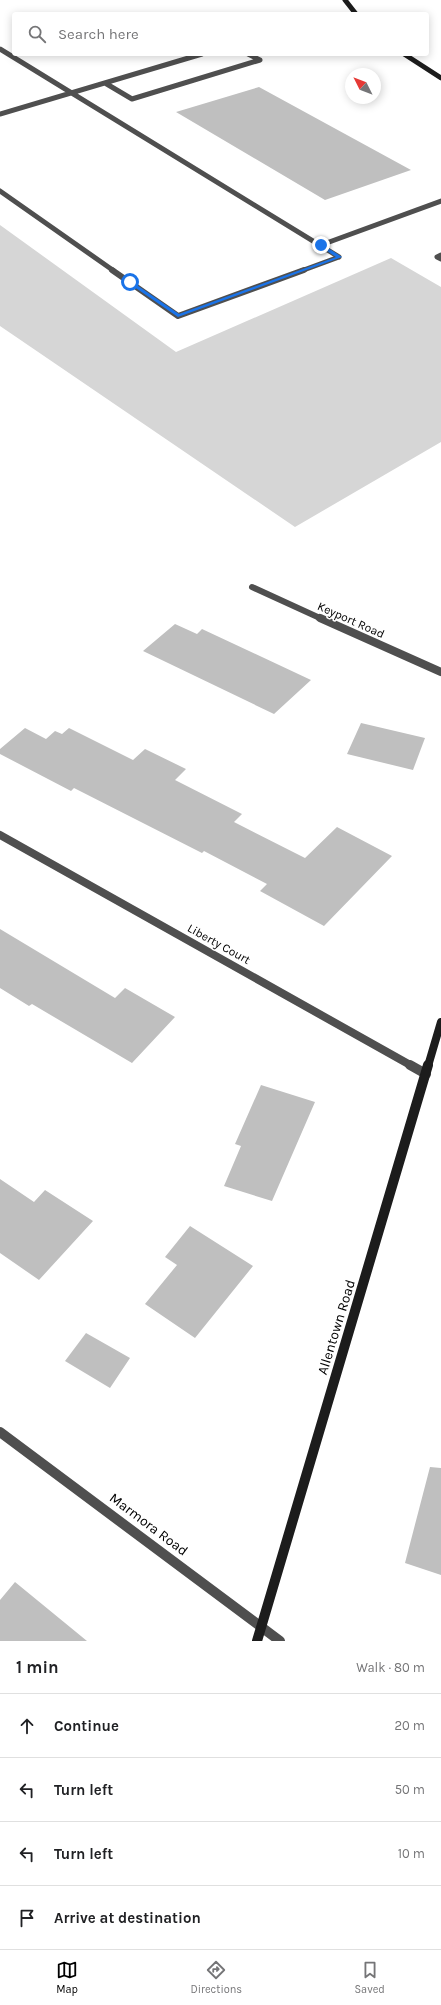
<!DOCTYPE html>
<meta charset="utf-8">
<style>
:root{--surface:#fff;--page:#f6f6f6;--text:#202124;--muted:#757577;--line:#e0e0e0;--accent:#000}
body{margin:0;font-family:Karla,sans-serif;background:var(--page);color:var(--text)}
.compass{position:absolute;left:345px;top:68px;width:36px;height:36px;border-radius:50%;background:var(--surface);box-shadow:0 2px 10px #0003;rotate:312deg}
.stop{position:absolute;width:12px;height:12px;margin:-9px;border:3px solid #1a73e8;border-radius:50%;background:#fff}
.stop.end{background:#1a73e8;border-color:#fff;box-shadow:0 1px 4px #0008}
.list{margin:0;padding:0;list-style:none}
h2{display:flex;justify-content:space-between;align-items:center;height:52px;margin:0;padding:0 16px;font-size:17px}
h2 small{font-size:13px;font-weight:400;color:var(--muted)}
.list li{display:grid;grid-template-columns:26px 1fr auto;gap:12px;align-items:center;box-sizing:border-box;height:64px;padding:0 16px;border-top:1px solid var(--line)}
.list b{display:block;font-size:15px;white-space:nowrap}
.list em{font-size:13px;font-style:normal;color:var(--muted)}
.icon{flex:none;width:22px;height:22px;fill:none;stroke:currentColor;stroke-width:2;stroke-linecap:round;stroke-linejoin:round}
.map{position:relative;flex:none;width:441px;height:1641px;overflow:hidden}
.search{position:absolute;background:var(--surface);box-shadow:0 2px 10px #0003;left:12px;right:12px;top:12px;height:44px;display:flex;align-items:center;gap:10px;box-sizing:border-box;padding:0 14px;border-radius:4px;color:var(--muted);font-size:15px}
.sheet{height:308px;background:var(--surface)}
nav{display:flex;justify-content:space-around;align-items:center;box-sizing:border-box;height:56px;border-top:1px solid var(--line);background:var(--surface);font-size:11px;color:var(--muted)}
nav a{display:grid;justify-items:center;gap:2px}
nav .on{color:var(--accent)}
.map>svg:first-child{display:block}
.green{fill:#d6d6d6}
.building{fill:#bfbfbf}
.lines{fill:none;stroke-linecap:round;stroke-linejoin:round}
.lane-far1{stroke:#4f4f4f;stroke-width:5}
.lane{stroke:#4f4f4f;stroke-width:6}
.street-far2{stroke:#4f4f4f;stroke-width:6}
.street-far1{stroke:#4f4f4f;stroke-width:8}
.street{stroke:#4f4f4f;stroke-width:10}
.secondary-far2{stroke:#1c1c1c;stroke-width:5}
.secondary-far1{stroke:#1c1c1c;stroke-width:8}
.secondary{stroke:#1c1c1c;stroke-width:10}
.route{fill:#1a73e8}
.labels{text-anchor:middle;stroke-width:3;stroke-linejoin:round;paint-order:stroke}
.street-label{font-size:12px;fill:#000;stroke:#fff}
.near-street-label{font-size:14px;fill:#000;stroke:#fff}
</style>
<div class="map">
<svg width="441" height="1641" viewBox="0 0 441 1641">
<rect width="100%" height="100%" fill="#fff"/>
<!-- green -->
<path class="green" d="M0,225L176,352L391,258L441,287V442L295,527L0,326Z"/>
<!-- building -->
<path class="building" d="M259,87L411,170L325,200L176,112Z
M175,624L197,634L202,629L311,680L274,714L143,651Z
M361,723L425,738L413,770L347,754Z
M25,728L46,739L55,731L62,734L69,728L133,760L145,749L186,769L175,780L242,814L234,822L305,858L337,827L392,856L324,926L260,891L267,884L204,851L202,853L74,788L71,791L0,754V749Z
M0,929L115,998L125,988L175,1017L132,1063L32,1004L29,1006L0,988Z
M261,1085L315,1102L272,1201L224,1186L241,1146L235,1144Z
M0,1179L34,1202L45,1190L93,1221L39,1280L0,1253Z
M190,1226L253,1266L195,1338L145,1304L177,1265L165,1257Z
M86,1333L130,1358L110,1388L65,1361Z
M430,1467L441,1468V1575L405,1563Z
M15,1582L87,1641H0V1600Z"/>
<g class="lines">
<!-- lane-far1 -->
<path class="lane-far1" d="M0,49L339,257
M105,83L132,99L260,60L248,54
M0,114L202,54
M0,191L114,271
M321,245L441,201
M441,255L437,257L441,259
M301,271L339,257"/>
<!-- lane -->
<path class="lane" d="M112,270L178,316L304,270"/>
<!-- street-far2 -->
<path class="street-far2" d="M252,587L322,619"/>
<!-- street-far1 -->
<path class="street-far1" d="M320,618L441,672
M0,835L412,1066"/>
<!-- street -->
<path class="street" d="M410,1065L426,1074
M0,1432L280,1641"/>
<!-- secondary-far2 -->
<path class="secondary-far2" d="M345,0L356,14
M404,54L441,78"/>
<!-- secondary-far1 -->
<path class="secondary-far1" d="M428,1066L441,1022"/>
<!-- secondary -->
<path class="secondary" d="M257,1641L428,1065"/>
</g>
<!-- route -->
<path class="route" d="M319,244H322L342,257L178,317L127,282L131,281L179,314L336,257L319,246Z"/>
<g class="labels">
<!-- street labels -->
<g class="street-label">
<text transform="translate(351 620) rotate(24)" y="4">Keyport Road</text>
<text transform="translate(219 944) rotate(29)" y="4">Liberty Court</text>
</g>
<!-- near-street labels -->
<g class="near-street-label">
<text transform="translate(336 1327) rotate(-73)" y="5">Allentown Road</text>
<text transform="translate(149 1524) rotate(37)" y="5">Marmora Road</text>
</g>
</g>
</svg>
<svg class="compass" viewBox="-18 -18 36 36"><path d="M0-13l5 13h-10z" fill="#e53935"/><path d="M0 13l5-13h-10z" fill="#757577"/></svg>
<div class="stop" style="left:130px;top:282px"></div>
<div class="stop end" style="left:321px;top:245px"></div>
<div class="search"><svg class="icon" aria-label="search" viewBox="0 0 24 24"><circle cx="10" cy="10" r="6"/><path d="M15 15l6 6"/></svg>Search here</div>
</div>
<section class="sheet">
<h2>1 min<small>Walk · 80 m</small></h2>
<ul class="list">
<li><svg class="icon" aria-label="ahead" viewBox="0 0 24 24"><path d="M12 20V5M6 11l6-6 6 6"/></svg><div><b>Continue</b></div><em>20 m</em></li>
<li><svg class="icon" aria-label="left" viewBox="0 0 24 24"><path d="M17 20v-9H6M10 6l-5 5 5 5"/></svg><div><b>Turn left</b></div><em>50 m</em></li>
<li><svg class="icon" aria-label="left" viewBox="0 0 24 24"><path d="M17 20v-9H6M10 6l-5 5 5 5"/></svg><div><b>Turn left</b></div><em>10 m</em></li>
<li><svg class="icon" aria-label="arrive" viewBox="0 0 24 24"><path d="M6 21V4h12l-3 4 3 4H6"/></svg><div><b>Arrive at destination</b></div></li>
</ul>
</section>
<nav>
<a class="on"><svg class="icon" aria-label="map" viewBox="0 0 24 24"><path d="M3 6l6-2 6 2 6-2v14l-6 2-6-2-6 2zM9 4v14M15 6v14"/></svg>Map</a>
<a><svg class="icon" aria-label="directions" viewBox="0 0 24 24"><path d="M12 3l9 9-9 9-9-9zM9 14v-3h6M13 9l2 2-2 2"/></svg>Directions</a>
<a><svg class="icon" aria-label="saved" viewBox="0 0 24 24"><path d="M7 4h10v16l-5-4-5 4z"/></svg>Saved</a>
</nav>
